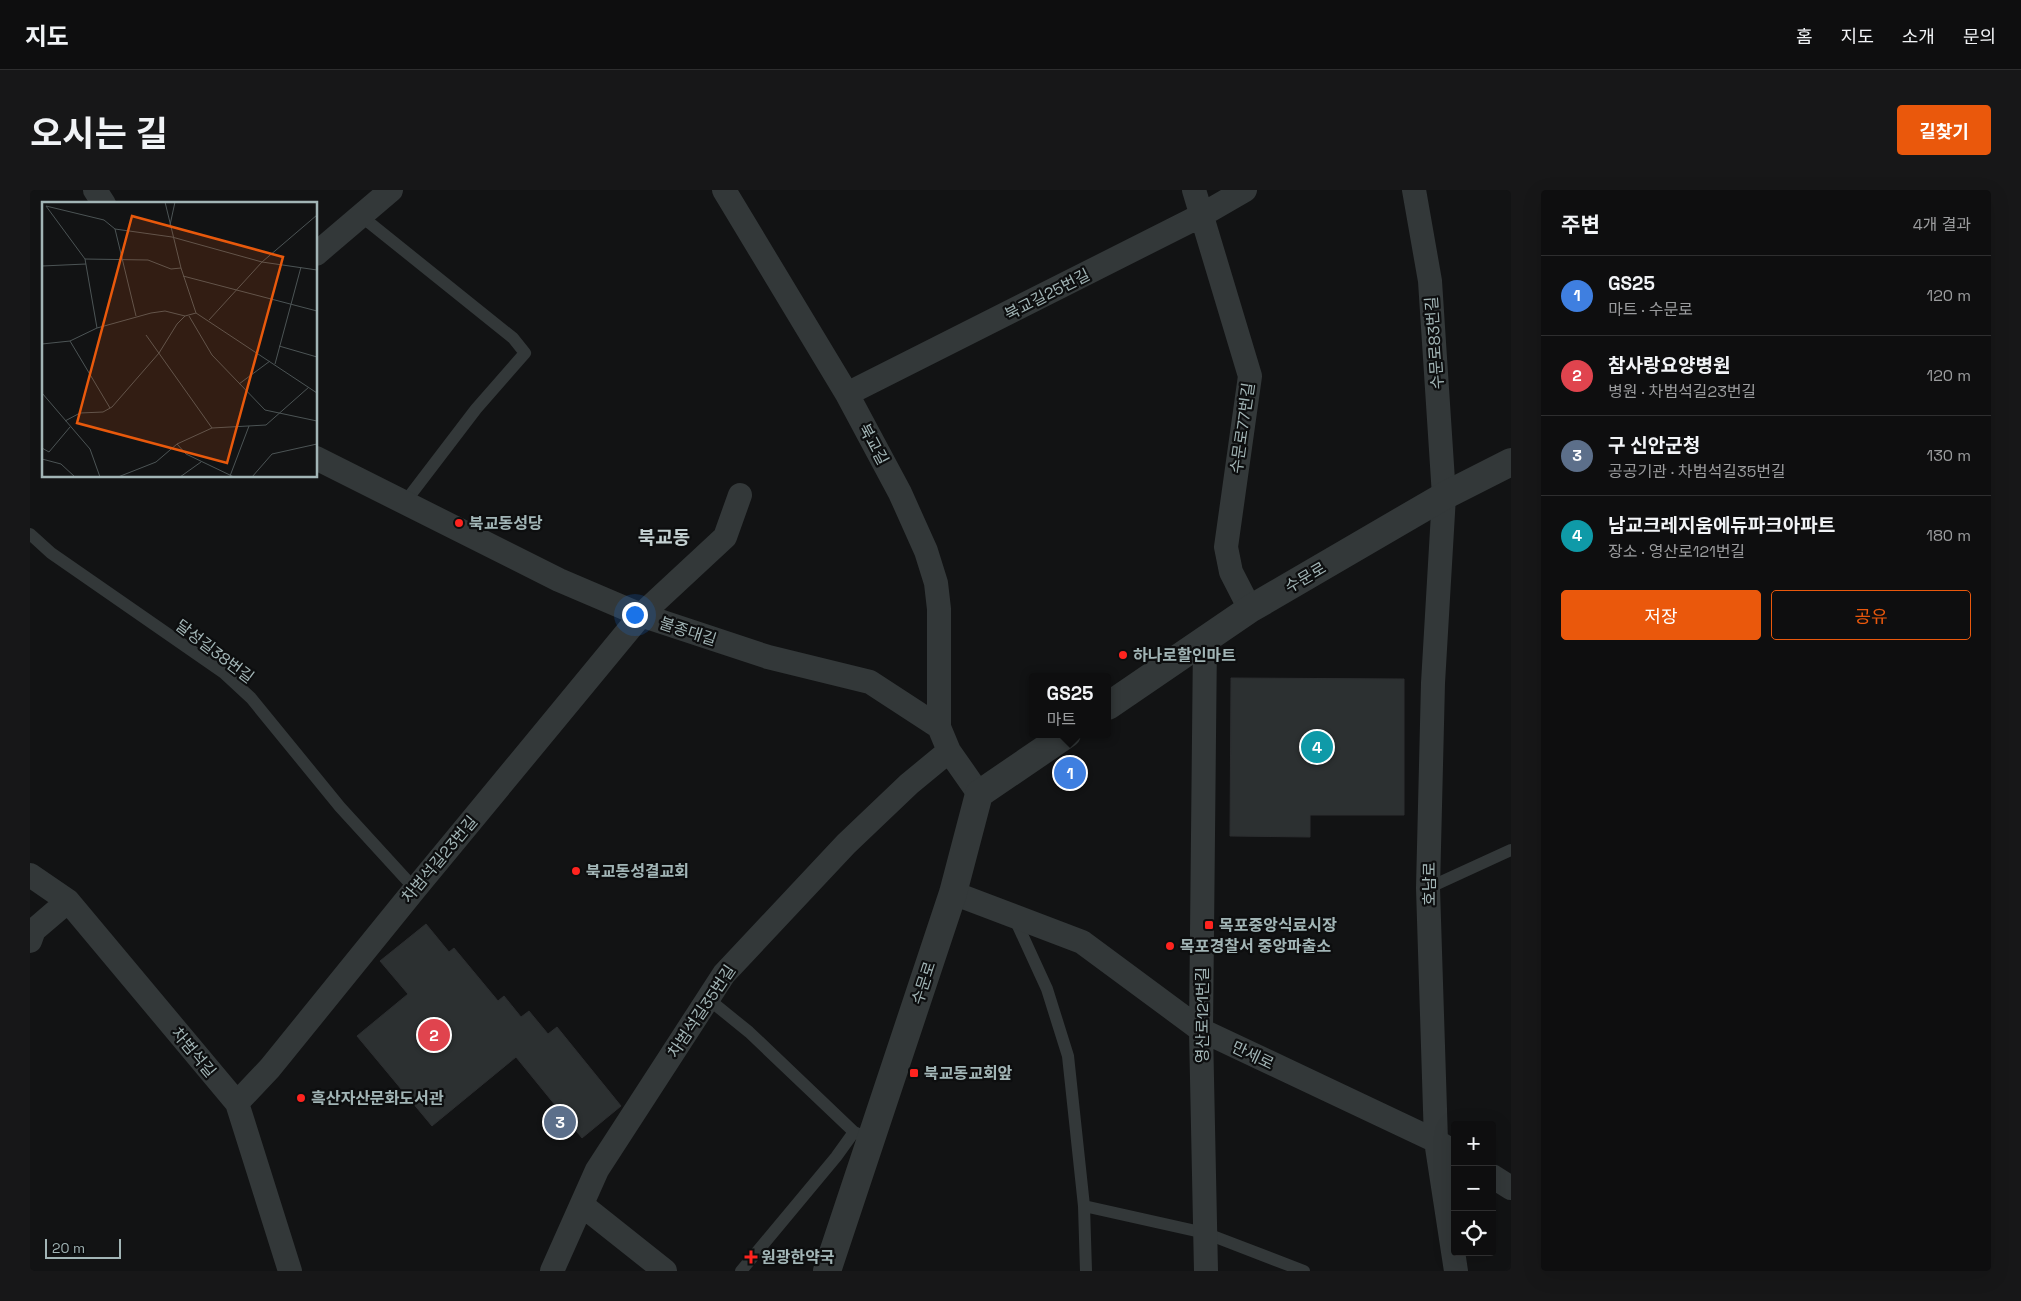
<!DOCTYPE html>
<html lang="ko">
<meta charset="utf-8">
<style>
:root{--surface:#0e0e0f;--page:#171718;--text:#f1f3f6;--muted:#9b9c9e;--line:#2e2e2f;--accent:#ea580c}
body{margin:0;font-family:"Space Grotesk","Noto Sans KR",sans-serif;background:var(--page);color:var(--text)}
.controls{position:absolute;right:15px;bottom:15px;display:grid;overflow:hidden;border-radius:5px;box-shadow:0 5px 20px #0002}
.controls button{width:45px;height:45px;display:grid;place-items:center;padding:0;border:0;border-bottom:1px solid var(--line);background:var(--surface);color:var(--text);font:25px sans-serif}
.scale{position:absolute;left:15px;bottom:12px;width:76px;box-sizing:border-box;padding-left:5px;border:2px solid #a2b5b6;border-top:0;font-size:14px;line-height:18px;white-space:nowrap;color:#a2b5b6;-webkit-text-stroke:4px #0d0e0f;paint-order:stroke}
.you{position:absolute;left:604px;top:424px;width:18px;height:18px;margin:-12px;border:4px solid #fff;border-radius:50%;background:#1a73e8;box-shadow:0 0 0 8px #1a73e833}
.badge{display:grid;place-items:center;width:32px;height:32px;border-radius:50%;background:var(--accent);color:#fff;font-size:16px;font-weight:700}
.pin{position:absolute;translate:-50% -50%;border:2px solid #fff;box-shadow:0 1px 5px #0006}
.popup{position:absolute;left:999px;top:483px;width:82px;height:65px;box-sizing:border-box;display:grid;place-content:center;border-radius:5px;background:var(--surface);filter:drop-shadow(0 1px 4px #0005);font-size:16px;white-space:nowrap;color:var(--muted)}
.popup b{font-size:19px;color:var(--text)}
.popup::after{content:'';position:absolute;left:50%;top:100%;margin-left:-10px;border:10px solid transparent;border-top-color:var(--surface)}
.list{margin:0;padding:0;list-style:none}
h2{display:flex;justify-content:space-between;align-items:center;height:65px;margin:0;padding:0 20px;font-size:21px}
h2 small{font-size:16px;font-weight:400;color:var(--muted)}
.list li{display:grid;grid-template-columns:32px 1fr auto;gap:15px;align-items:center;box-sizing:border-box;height:80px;padding:0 20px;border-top:1px solid var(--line)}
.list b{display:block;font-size:19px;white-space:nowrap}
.list p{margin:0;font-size:16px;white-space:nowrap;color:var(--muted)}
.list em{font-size:16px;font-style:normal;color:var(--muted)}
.actions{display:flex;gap:10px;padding:15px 20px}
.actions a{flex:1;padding:11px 0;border:1px solid var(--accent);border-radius:5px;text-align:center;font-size:18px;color:var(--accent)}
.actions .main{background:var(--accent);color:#fff}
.icon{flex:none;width:28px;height:28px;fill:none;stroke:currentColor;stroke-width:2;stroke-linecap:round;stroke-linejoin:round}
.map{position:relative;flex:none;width:1481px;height:1081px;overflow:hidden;border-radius:5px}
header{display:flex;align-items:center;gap:30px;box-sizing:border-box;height:70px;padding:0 25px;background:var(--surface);border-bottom:1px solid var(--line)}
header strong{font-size:24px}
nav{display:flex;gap:28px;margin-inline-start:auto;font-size:18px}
.intro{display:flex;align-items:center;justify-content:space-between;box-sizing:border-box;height:120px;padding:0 30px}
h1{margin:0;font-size:35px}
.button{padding:12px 22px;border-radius:5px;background:var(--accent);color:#fff;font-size:18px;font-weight:700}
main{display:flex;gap:30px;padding:0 30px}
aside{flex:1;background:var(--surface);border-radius:5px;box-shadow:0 5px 20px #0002}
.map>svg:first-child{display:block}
.building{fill:#2c3031;stroke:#2c2e30}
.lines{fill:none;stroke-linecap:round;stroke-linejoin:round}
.service{stroke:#333839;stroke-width:12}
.minor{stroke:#333839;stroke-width:24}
.tertiary{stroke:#333839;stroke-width:28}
.poi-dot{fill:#ff241f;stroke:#0d0e0f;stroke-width:2}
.labels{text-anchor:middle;stroke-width:4.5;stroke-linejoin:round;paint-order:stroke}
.street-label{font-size:16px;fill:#a2b5b6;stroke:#0d0e0f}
.poi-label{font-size:16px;font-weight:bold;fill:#a2b5b6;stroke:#0d0e0f;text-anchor:start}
.quarter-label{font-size:19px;font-weight:bold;fill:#c3d0d1;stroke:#0d0e0f}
.inset-road{fill:none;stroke:#4c5455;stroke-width:1}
.view{fill:#e8590c;fill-opacity:0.15;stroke:#e8590c;stroke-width:2.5}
.inset-edge{fill:none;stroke:#a2b5b6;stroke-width:2.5}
</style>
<header>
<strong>지도</strong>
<nav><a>홈</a><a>지도</a><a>소개</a><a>문의</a></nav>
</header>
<div class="intro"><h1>오시는 길</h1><a class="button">길찾기</a></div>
<main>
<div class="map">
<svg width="1481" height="1081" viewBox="0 0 1481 1081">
<rect width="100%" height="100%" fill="#121314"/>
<!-- building -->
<path class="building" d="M1201,488L1374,489V625H1280V647L1200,646Z
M396,734L419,762L424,758L468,811L474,806L491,827L499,821L518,844L527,837L591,916L552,948L486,867L402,936L327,846L378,804L350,771Z"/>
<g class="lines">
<!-- service -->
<path class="service" d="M331,26L483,148L495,163L446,219L375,312
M0,344L21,363L194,483L221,508L310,617L385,699
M1398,698L1481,660
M984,727L1017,799L1038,866L1054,1016L1056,1081
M677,808L719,842L824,942L841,949
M1054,1016L1175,1043L1274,1081
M711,1081L806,967L824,942"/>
<!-- minor -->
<path class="minor" d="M65,0L74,14
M694,0L817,204L870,303L896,361L906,393L909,419V537
M1164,0L1220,186L1196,357L1201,382L1220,419
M1384,0L1400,91L1414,306L1403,493L1398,698L1406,951L1426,1081
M286,64L361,0
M817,204L1170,26L1215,0
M286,268L529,390L611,425L738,467L840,492L909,537L919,561L949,604
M1175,450L1171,840L1176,1081
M0,685L38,711L207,913L260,1081
M923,703L1052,752L1171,840L1406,951L1425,963
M0,751L4,740L38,711
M207,913L240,878L385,699L611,425L695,347L710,305
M1462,986L1481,998
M552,1015L635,1081
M522,1081L567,980L694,784L816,654L879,594L919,561"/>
<!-- tertiary -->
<path class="tertiary" d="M1078,516L1220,419L1414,306L1481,272
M797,1081L923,703L949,604L1037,544"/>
</g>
<!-- markers -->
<g class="poi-dot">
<circle cx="429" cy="333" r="5"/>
<circle cx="1093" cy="465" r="5"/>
<circle cx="546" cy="681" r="5"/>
<rect x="1174" y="730" width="10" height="10" rx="2.5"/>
<circle cx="1140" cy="756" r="5"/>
<rect x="879" y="878" width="10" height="10" rx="2.5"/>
<circle cx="271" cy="908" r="5"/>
<path d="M718.5 1059.5h5v5h5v5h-5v5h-5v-5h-5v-5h5z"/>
</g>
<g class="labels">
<!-- street labels -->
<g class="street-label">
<text transform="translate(1017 104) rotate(-27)" y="6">북교길25번길</text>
<text transform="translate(1404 153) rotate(-94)" y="6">수문로83번길</text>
<text transform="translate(1212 238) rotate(-82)" y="6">수문로77번길</text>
<text transform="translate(844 254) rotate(62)" y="6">북교길</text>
<text transform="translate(1275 387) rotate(-30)" y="6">수문로</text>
<text transform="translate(658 441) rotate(18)" y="6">불종대길</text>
<text transform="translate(185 461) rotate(37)" y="6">달성길38번길</text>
<text transform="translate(409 669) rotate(-50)" y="6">차범석길23번길</text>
<text transform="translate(1399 694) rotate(-90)" y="6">호남로</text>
<text transform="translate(893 793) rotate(-72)" y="6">수문로</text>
<text transform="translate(671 821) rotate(-56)" y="6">차범석길35번길</text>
<text transform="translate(1172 825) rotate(-90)" y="6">영산로121번길</text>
<text transform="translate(164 862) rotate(50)" y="6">차범석길</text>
<text transform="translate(1223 865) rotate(25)" y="6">만세로</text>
</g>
<!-- poi labels -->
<g class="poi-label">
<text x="439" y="339">북교동성당</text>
<text x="1103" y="471">하나로할인마트</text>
<text x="556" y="687">북교동성결교회</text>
<text x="1189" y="741">목포중앙식료시장</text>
<text x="1150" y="762">목포경찰서 중앙파출소</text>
<text x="894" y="889">북교동교회앞</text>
<text x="281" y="914">흑산자산문화도서관</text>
<text x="731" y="1073">원광한약국</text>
</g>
<!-- quarter labels -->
<g class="quarter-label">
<text x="634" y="354">북교동</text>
</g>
</g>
<!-- overview -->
<g transform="translate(12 12)">
<rect width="275" height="275" fill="#121314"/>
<path class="inset-road" d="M123,0L139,66L154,111L275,191M4,4L62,18L73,27L130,35L220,60L275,68M4,4L43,57L55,126M128,23L133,0M73,27L94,114M43,57L106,58L129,67L139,66M0,64L44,62M141,74L275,109M147,114L170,153L223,208L275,219M167,118L220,60L275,13M104,133L170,226M28,139L68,206M0,142L28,139L55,126L109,111L123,109L143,114M237,144L275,155M233,162L259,65M197,182L228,159M0,191L48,247L58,275M23,219L38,211L61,210L70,205L117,151L135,122L143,114L154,111M135,242L144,252L192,275M0,246L7,250L28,225M0,257L19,262L33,275M188,274L207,224M76,275L114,260L135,242L170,226L224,223L267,185M138,275L159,260M210,275L230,252L275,242"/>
<path class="view" d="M90,14L241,55L185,261L35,221Z"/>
<rect width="275" height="275" class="inset-edge"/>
</g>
</svg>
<div class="controls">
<button>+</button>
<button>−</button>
<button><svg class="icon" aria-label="locate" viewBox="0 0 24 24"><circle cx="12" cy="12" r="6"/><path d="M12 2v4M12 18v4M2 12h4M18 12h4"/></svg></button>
</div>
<div class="scale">20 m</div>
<div class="you"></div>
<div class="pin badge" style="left:1040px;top:583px;background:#3f7fe0">1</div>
<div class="popup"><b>GS25</b>마트</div>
<div class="pin badge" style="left:404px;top:845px;background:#e0444e">2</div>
<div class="pin badge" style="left:530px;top:932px;background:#5c6f8a">3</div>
<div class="pin badge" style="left:1287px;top:557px;background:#0f9aa8">4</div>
</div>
<aside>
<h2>주변<small>4개 결과</small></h2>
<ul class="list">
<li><span class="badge" style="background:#3f7fe0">1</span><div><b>GS25</b><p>마트 · 수문로</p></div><em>120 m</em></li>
<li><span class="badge" style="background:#e0444e">2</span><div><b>참사랑요양병원</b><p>병원 · 차범석길23번길</p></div><em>120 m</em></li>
<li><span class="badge" style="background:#5c6f8a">3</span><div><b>구 신안군청</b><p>공공기관 · 차범석길35번길</p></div><em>130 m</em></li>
<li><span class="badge" style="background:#0f9aa8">4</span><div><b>남교크레지움에듀파크아파트</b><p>장소 · 영산로121번길</p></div><em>180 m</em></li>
</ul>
<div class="actions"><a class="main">저장</a><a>공유</a></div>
</aside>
</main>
